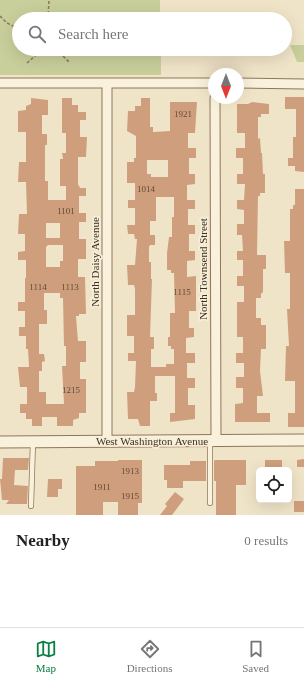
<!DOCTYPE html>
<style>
:root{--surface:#fff;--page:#f6f6f6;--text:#222;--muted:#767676;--line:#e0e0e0;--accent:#0b8043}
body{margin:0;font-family:"Times New Roman",serif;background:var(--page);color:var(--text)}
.controls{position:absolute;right:12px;bottom:12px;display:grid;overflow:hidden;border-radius:6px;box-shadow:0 4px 16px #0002}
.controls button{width:36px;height:36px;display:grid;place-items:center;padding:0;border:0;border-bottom:1px solid var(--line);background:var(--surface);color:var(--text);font:20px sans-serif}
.compass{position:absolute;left:208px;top:68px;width:36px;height:36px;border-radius:50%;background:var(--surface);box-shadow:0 4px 16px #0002;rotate:180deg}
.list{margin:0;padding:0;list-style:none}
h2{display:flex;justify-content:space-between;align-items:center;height:52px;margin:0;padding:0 16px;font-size:17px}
h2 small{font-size:13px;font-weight:400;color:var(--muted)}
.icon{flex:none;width:22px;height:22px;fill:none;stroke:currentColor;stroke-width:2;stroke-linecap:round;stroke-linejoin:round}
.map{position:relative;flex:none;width:304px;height:515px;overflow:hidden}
.search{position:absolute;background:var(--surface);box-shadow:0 4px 16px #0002;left:12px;right:12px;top:12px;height:44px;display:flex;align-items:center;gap:10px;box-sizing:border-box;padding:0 14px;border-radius:22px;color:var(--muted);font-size:15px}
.sheet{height:112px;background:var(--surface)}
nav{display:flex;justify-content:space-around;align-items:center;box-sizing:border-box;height:56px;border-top:1px solid var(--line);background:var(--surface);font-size:11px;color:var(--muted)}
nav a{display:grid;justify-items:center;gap:2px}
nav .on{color:var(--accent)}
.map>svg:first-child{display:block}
.green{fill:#c9cf9b}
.building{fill:#cf9f7d;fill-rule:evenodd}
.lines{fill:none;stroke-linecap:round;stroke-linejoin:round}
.service-casing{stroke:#8d765c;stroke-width:6}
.minor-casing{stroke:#8d765c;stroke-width:11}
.tertiary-casing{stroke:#8d765c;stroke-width:13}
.path{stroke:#8d765c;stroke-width:1.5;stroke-dasharray:3 2;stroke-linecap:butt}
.service{stroke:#faf1dc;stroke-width:4.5}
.minor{stroke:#faf1dc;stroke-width:9}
.tertiary{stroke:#faf1dc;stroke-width:11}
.labels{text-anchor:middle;stroke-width:3.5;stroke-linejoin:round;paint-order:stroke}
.number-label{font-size:9px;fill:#624a37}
.street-label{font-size:11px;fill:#3d2e20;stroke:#f7eed8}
</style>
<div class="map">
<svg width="304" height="515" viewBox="0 0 304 515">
<rect width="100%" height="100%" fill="#f0e4c8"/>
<!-- green -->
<path class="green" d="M0,0H160V19H19V49H161V75H0Z
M290,45H304V62H297Z"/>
<!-- building -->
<path class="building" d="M285,97H304V172L295,171V166H288V158H293V137H296V109H285Z
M31,98L48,100V115H42V134H47V145H45V181H48V200H66V186H60V159H63L62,153H66V133H62V98H72V105H78V112H86V120H80V137H87L86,157H78V184L80,188H86V196H79V213H86V222H79V239H86V259H78V277H85L86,314H79V316H76L78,341H86V362H80V379H86V413H79V418L73,420V426H57V417H42V426H32V419H26V413H20V404H27V387H20L18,367H29L28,349H26V336H19V327H25V311H18V302H25V278H26V260H18V252L25,251V234H18L19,214H27L26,182H18L19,162H26V132H18V111L26,110V106L31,104ZM46,223H60V238H46ZM48,245H63V261H60V267H46V247ZM44,293H60V298H63L64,346H66V366H62L64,404H46V392H39V371H42V362L45,361L44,354H39V324H47V310H44Z
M141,98H150V127H153V132L170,131V102H197L195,133H188V148H196V158H189V174H195V184L187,185V200H195V209H188V225H195V234H189V251H195V260L187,261V277L196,276V311H189V328H194V337L186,338V353H195V363H187V378H195V388H188V405H195V419L170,422V413H175V376H155V393H157V401H150V426H140L138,419H128L127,392H134L135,387L136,361H128V353H134V336H127V315H135V289L134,285H128L127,265H135L137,239H135L134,234H128L127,225H135V208H128V200H135V183H127V162H134V158H136V136L127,131L128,111H135V106H141ZM147,160H168V177H151V174H147ZM156,197H174V217H172V237H169L167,253V270H171V273H174L175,313H170V337H168V346H171V349H174V364H166V367H151V349H154V337H150L152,279H151V262H149V247L150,245H155V235H150V221H156Z
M252,102L269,104V114H261V117H258V139L260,138L261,153H262L263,174H265V193H260V196H258L257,255H266V269H263V292L261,294V298H256V318H261V325H266V349H261L260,371L263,396H257V413H270V422H235V404L243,403V388H236V377H244V363H236V353H243V337H237V302H244V286H237V276H243V260H237V251H243L242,235H237V224H244V210L237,209V200H244L245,184H237V174H243V158H236V148H245V133H237V104H248Z
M295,189H304V427H288V413H295V381H285L286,346H289L287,309H290V273H285L284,241H290V209H293V205H295Z
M3,458H29L28,470H15L14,485L28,486L27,504H6L9,500H2L0,479H2Z
M304,459V467H297V460Z
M118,460H142V503H138V515H118V502H103V515H76V466H95V461H118Z
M215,460H246V485H236V515H216V481H214V461Z
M265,460H282V470H265Z
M190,461H206V481H183V488H167V480H164V465H190Z
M48,479H62V489H58V497H47Z
M175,492L184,499L172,515H160L167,506L165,504Z
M294,501H304V512H294Z"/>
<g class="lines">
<!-- service casing -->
<g class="service-casing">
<path id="service" d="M210,440V503
M31,506L33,441"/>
</g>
<!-- minor casing -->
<g class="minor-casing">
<path id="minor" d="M0,83H214
M238,83L304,84
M215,98L216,440
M107,441V83"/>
</g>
<!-- tertiary casing -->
<g class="tertiary-casing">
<path id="tertiary" d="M0,442L304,440"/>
</g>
<!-- path -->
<path class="path" d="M0,16L7,23L19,29
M48,19L49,0
M56,49L70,63
M27,63L43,49"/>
<!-- service -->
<use href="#service" class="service"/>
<!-- minor -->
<use href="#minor" class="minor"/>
<!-- tertiary -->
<use href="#tertiary" class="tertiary"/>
</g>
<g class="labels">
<!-- number labels -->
<g class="number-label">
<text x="183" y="117">1921</text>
<text x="146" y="192">1014</text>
<text x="66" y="214">1101</text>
<text x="38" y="290">1114</text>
<text x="70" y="290">1113</text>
<text x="182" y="295">1115</text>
<text x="71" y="393">1215</text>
<text x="130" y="474">1913</text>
<text x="102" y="490">1911</text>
<text x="130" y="499">1915</text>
</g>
<!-- street labels -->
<g class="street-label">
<text transform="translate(95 262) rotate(-90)" y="4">North Daisy Avenue</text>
<text transform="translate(203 269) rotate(-90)" y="4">North Townsend Street</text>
<text x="152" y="445">West Washington Avenue</text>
</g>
</g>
</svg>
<div class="controls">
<button><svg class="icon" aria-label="locate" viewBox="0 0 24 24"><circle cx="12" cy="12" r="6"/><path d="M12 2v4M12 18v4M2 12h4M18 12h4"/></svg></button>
</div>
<svg class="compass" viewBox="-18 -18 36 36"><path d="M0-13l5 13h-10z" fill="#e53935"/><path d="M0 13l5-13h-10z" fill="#767676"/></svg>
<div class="search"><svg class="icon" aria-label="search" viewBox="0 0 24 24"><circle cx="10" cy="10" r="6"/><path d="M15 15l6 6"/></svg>Search here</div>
</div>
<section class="sheet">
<h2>Nearby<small>0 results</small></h2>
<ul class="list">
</ul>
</section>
<nav>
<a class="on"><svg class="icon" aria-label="map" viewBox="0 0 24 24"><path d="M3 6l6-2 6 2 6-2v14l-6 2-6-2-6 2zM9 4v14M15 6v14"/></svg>Map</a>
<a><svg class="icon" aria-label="directions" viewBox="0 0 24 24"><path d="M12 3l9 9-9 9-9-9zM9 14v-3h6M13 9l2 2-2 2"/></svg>Directions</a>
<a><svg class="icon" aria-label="saved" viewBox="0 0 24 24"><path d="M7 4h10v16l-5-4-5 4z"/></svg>Saved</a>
</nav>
